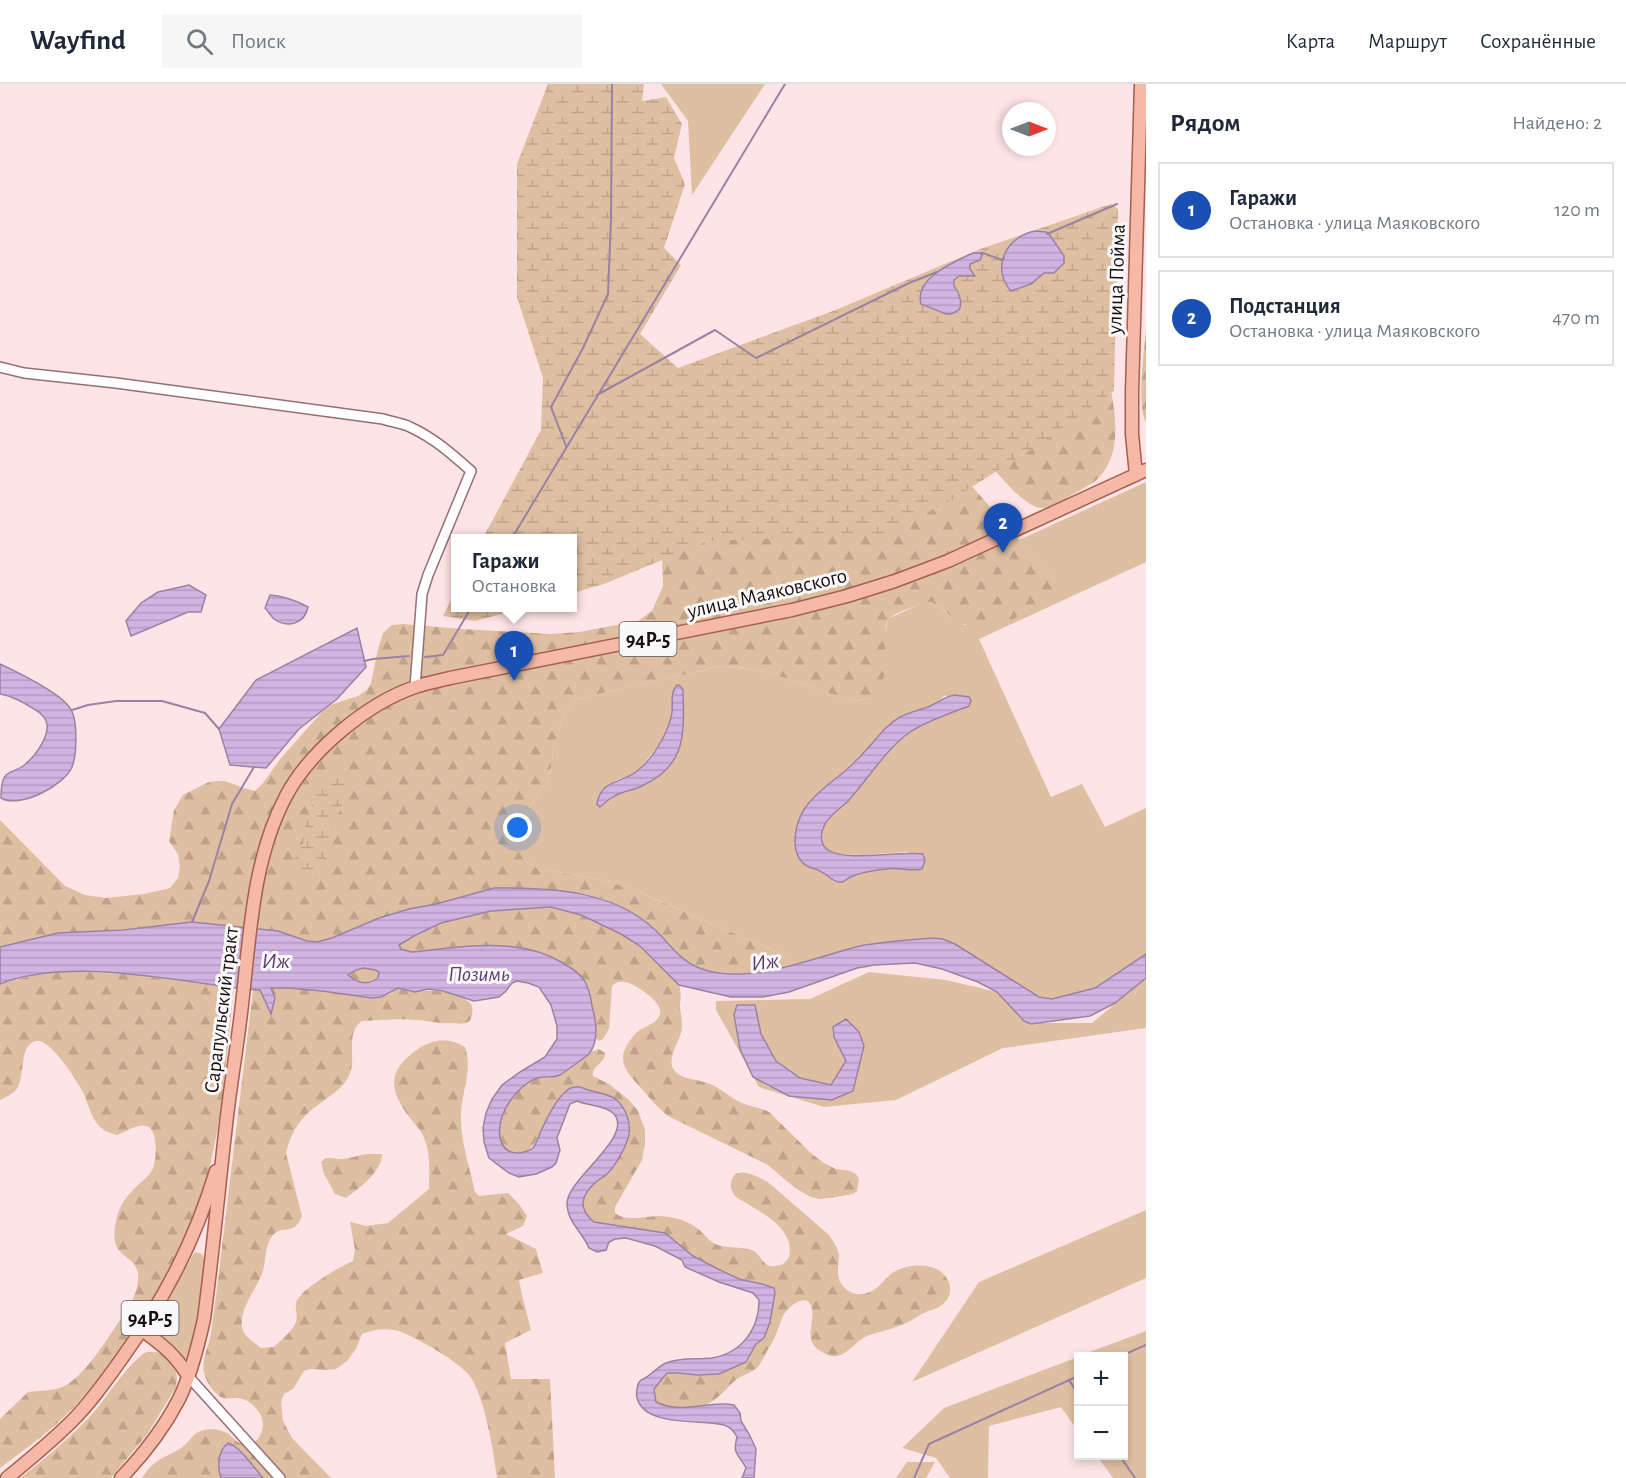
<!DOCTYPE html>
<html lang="ru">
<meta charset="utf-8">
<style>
:root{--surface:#fff;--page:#f6f6f7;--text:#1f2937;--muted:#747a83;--line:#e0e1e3;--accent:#db2777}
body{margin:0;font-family:"Alegreya Sans",sans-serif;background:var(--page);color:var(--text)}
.controls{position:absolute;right:18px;bottom:18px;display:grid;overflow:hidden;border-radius:0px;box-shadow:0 3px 9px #0003}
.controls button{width:54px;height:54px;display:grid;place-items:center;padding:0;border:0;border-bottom:2px solid var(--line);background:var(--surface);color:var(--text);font:30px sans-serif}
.compass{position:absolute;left:1002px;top:18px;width:54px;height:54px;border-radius:50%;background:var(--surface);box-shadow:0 3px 9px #0003;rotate:90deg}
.you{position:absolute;left:518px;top:744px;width:21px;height:21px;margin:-15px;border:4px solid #fff;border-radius:50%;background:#1a73e8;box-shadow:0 0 0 9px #1a73e833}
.badge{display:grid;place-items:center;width:39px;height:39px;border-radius:50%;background:var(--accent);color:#fff;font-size:20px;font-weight:700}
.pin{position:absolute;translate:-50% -50px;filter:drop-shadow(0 2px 3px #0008)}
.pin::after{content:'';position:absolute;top:32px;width:21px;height:18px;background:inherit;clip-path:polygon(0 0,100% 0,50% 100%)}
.popup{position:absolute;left:451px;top:450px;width:126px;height:78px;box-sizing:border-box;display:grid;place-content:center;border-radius:0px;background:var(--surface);filter:drop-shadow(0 2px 4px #0005);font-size:20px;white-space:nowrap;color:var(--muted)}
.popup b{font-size:22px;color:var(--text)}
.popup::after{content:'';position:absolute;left:50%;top:100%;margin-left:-12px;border:12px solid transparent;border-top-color:var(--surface)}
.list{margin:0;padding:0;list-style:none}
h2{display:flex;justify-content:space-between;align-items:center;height:78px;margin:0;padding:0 24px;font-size:26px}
h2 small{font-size:20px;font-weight:400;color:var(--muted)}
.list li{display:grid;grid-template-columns:39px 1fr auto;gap:18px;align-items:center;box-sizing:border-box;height:96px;margin:0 12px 12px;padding:0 12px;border:2px solid var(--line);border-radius:0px}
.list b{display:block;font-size:22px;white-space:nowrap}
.list p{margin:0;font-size:20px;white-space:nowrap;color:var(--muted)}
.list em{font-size:20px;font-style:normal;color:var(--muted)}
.icon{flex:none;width:33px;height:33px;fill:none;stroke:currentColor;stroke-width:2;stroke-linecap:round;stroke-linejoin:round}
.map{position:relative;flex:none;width:1146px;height:1394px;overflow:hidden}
header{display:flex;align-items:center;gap:36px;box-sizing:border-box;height:84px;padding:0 30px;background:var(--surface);border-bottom:2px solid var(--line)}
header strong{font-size:28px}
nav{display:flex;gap:33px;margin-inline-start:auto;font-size:21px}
.search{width:420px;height:54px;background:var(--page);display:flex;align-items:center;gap:15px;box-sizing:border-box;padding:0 21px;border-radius:0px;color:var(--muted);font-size:22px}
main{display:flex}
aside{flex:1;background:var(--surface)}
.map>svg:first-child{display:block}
.green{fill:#debfa2;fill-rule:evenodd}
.forest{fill:url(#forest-firs)}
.wetland{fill:url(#wetland-marsh)}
.water{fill:url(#water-rules);stroke:#9b82a3;stroke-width:1.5;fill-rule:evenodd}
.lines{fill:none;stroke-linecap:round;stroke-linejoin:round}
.stream{stroke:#9b82a3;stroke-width:2}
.minor-casing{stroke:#946f74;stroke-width:12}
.major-casing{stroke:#a65f4c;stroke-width:15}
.minor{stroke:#fff;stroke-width:9}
.major{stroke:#f7b9a7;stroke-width:12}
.labels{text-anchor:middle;stroke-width:6;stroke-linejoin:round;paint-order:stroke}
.shield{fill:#f9f9f9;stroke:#5d5455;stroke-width:1.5}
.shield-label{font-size:20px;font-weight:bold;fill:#1a0d0f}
.street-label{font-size:21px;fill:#1a0d0f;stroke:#f9f9f9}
.water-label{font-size:22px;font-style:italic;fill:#603a73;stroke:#f9f9f9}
</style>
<header>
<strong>Wayfind</strong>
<div class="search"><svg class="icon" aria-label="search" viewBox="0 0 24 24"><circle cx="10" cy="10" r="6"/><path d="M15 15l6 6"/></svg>Поиск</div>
<nav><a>Карта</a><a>Маршрут</a><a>Сохранённые</a></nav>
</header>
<main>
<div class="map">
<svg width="1146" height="1394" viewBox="0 0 1146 1394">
<defs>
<pattern id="forest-firs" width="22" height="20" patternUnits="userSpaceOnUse" patternTransform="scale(1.5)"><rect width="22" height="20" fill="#debfa2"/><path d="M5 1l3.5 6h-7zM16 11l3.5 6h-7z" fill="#bea38a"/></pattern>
<pattern id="wetland-marsh" width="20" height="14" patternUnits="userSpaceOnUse" patternTransform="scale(1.5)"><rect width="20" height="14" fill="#debfa2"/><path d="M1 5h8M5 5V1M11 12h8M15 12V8" fill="none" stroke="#bea38a"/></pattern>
<pattern id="water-rules" width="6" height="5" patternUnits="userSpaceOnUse" patternTransform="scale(1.5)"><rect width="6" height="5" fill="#d2b4e2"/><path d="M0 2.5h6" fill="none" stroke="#b49ac1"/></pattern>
</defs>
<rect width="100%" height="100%" fill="#fee4e7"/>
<!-- green -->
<path class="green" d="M661,0H765L692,111L688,37Z
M1146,398V478L979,555L1051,713L1082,700L1105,743L1146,724V870L1095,904L1052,915L1039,913L955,860L933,854L863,862L785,884L786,877L782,870L632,805L607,797L537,784L524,776L517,764L516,751L523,733L548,696L551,683L554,662L565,627L577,615L721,582C767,582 811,606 856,617L869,614L888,535L920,520L931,518L941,523L950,533L965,541L1055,497L1019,456ZM672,610L684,644L666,685L651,698L639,704L613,712L601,723V707L618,695L629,693L639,686L660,659L669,641L672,630ZM961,611L968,622L913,646L898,657L848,717L833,729L824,741L822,751V759L828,766L837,770L865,771L907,768L925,777L909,786C893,782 857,787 845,798L831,795L825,789L817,785L798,738L805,723L823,705L844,687L867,665L888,641L902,631L935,620L944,612Z
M869,888L946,896L997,908L1024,937L1039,939H1092L1146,894V944L1003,964L896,1016L824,1023L759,1003L716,926V917L810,915Z
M1146,1126V1194L912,1298L979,1198Z
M195,1168C199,1169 201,1168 203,1172C210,1186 193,1256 188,1272L186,1274H183C168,1261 153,1255 160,1232L192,1172Z
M1146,1247V1394H1113L1097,1372H1124V1272H1079Z
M1078,1273V1347L1061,1323L989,1342L988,1394H950L936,1374L902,1364L944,1324Z
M907,1378H935L926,1394H896Z"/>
<!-- forest -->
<path class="forest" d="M1146,243V338C1136,323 1145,263 1146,243Z
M1111,307C1117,337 1121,376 1094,398C1087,403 1078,407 1070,412C1060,418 1048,427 1036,423C1017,417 982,370 968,354Z
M948,375L1055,497L1058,506L1056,514L1007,538L993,541L958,540L941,523L931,518C921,520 894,528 888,536C885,540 885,548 885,554C885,568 887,598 878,609C873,614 862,615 856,617C811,606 768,582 721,582L577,615L565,627L554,662L551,683L548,696L523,733L516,751L517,764L524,776L537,784L607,797L632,805L782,870L786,877L785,884L738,890L706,886L687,879L654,844L638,832L620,822L604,815L586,810L523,804H494L436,820L409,825L379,834L332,854L317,858L307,857L278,847L123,846L58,849L0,863V736L65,802L85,811L106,814L144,810L170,804L178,794L180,782L178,770L169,757L174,726L183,711L209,698L218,697H225L244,704L255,707L263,699L281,674L322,628L333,620L358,612L367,606L371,599L378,565L383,549L392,541L403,540L462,545L551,550L579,548L638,537L652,527L663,502L662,472Z
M551,823C581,829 615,842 640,862C654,873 667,888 679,901C682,909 680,916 680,924C681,930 682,937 682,943C682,956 664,975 675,987C682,996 699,995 710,1000C722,1005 731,1014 742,1019C751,1023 760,1023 769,1028L812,1070L824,1079L836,1085L850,1087L856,1090L859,1095L857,1107L853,1110L836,1113L820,1115L811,1113L795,1104L768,1081L668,1032C658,1024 650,1015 642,1005C630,992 616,979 627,961C629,958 632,953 635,950C643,941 661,941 660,926C659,916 634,899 625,898C620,897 616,898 612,902L609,945L603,955L599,957L595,954V942L533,866C493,860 453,864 412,868L401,865L398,861L441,839L491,827Z
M364,884L375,886L379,888L378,894C367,902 357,899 348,891L356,886Z
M61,887L143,891L234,904C226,973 223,1044 202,1111C176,1191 118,1286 54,1342C37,1357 18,1370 0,1384V1335L28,1308C41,1306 56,1308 68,1300C87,1288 107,1255 120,1236C124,1230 129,1223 132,1217C136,1209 139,1198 138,1190C135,1169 110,1175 115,1144C118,1123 123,1116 138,1101C142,1097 148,1093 151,1088C157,1080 159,1046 147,1042C139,1039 124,1048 117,1051C113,1050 107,1048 104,1046C92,1038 89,1022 84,1010C78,998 50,954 36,957C18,961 26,993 16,1006C12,1010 5,1014 0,1016V900L39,890Z
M271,904H288L322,907L372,914L390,910L398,904C417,909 434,904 453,910C459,912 469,915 472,922C473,926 473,935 468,938C463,941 455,939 450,939C439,940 429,937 418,936C399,934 381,936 362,937C346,948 355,970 351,986C346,1007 319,1017 305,1032C295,1042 289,1056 286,1069L302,1132C294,1153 283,1140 273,1151C265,1160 266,1176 263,1187C257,1205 239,1224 242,1244C244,1253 254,1258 261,1264L274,1263C281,1256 293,1247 296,1238C298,1231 295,1225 296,1219C299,1206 341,1182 353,1177L355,1166L350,1138L366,1142L388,1139L429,1105C429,1088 431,1070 424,1054C422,1047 415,1041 411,1035C387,1005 387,985 421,963C437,954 449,954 465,963C474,989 459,1012 461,1038C462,1061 470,1085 475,1108L479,1112L508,1109L519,1120L527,1132L523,1142L506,1150L536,1165L543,1189L519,1196L522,1211L531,1246L505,1259L511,1295H550L555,1394H497C493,1365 486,1320 472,1295C465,1281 409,1248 394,1246C383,1244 372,1246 362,1250L356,1265L347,1277L336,1285L326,1286L310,1285L304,1287L293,1305L284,1310L281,1318L283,1337L292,1354L331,1394H142C157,1371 167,1375 185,1361C188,1358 191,1354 194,1351C202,1343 219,1344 229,1350C231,1352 233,1354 235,1356C253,1371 271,1346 259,1328C253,1320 247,1315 237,1314C232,1314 228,1315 223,1314C215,1311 206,1298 204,1289C201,1276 209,1262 211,1249C213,1234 215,1219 217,1204L253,906H260L275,914Z
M599,965L605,969C605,980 591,982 593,992L609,1000L629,1016L638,1027L645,1046V1060L642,1076L615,1123V1129C626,1138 646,1132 660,1132C671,1133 684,1135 694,1142C702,1147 708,1156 715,1160C726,1165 740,1162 751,1166C762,1169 762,1185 776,1182C781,1181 784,1180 787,1176C791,1171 790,1165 789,1159C783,1139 762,1129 746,1119C743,1117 738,1115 735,1112C732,1108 730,1104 731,1099C734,1079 759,1093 769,1099L829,1151C833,1157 838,1164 839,1171C839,1182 835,1192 843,1202C853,1214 868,1212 879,1202C883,1198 887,1193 892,1189C906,1180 935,1177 946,1193C954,1204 950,1217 939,1223C935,1226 930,1226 926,1228C919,1231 913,1236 906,1239C894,1245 880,1247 867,1252C856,1257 848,1270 837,1272C832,1273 828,1271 824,1269C801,1258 815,1241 812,1225C808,1206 788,1222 783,1232C780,1238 778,1246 775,1253C772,1260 767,1266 764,1273C762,1276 759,1282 757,1284C751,1289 743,1291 737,1295C728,1302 722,1311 713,1317C700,1326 670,1325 656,1318L654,1305L667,1289C677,1289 686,1291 695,1291C710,1291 732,1284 746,1278L756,1260L764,1254L775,1209L762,1200L739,1195L693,1172L665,1149L594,1138C575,1123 583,1108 600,1095C602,1093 605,1092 608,1090C615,1082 620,1070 626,1061L615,1015L576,1002C571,1005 565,1008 561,1013C549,1025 538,1062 527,1067C521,1069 515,1069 509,1067C490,1060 503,1026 512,1014C518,1006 532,995 542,993C548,993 545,995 551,994C566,989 584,969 599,965Z
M368,1070H382C382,1088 359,1104 346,1114L335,1110L324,1090L321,1078C329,1070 333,1076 343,1075C351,1074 359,1071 368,1070Z
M170,1225C178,1228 186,1241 186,1250C186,1255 183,1260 180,1264C159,1263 157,1237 170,1225Z
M147,1268H157L166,1274L176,1288L177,1294L176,1303L148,1349L111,1394H20C46,1374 72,1352 94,1328C108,1312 130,1276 147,1268Z"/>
<!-- wetland -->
<path class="wetland" d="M548,0H644L642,17L666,13L682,40L674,74L685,100L664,164L681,181L640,250L678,284L833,227L983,164L1111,120L1118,125L1114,307L1043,358L959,411L889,450L708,457L604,500L573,509L572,454H483L541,346L543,294L517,213V80Z
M455,508L456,524H523L475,537L443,532Z
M341,687L348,690L341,725L332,743L328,763L319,794L312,799L309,795L298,792L296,786L294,770L303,760L306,737L320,699Z"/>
<!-- water -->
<path class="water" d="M1036,147L1046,148L1049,150L1064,172V179L1054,189H1044L1031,200L1011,207C990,184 1007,151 1036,147Z
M973,169H983L980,176L970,180V185L975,192H959L954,196V202C959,208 963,219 959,226L951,230H946L921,220C914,194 954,178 973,169Z
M189,501L206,511L201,528H188L131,552L126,537L141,519L158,508Z
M270,511C284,512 295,516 308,523C305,539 288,545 274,535C271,532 268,527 265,524Z
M357,544L366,583L337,615L299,645L266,684L230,681L219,645L256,596Z
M0,580C17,588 60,609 70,624C78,635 77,671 72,683C64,702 19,725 1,714C1,708 1,696 6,691C10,687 18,686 23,682C35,673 57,645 42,631C40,628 37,627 34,625C24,619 13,612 0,610Z
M677,601L680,602L683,606C684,650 687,681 642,702C636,705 630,706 624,708C614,711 608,716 600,723L597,720C601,695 621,700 637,687C647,680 657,665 663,654C667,646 671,637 672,628C673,618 670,609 677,601Z
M954,611L969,613L971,617L969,622C953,628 923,639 910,648C885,666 869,694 849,716C841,725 829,730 824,742C820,750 820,761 828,766C845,778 900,767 923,770L925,777L922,785C910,788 899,783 886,785C876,786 861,788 851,793C846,795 845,799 839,798C831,797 827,790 820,787C816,785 811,784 807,782C788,770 795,739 805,724C815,709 832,698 845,687C853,680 861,672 868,664C878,653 886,641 900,633C909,628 921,626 930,622C941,618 942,613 954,611Z
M494,804C549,804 610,805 653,844C671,860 680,879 705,886C757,900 811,874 860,862C884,857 909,856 933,854L943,855L955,860L1039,913L1052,915L1095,904L1146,870V894L1115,919L1090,932L1031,940L1024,937L997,908L978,898L942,885L915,879L875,881L857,884L789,908L763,913H731L679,901L640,862L621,850L581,831L551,823L491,827L441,839L414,852L399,861L401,865L412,868C461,863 518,852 563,879C570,883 579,889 584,896C588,903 591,913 592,922C596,936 599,957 589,970C587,972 563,989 560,991C553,994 548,993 542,993C522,996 502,1023 500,1042C498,1057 503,1070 520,1069C524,1068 530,1067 533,1064C536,1060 539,1052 541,1047C546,1036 561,1003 575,1003C579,1002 585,1005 588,1006C597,1008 607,1010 614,1014C625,1022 631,1037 629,1050C628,1060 615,1082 608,1089C605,1092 600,1095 597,1097C581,1111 577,1124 594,1138L665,1149L693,1172L716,1184L739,1195L762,1200L774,1204L775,1209L770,1238L764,1254L756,1260L746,1278L719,1290L697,1291L678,1289H667L654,1305L656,1318C681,1331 709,1316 734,1321L740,1329L741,1337L749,1350L756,1365L754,1394H742L746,1384C739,1370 732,1371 737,1353C734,1347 731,1343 724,1341C703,1335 645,1344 637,1314C636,1309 637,1300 640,1297C642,1295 646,1294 648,1292C654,1288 659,1282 666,1279C681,1273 697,1276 712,1274C741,1269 759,1246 759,1216L753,1209L719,1198L685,1183L682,1176L655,1162L626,1154L615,1155L609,1158L606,1166L597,1168L589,1164C583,1149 567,1138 567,1119C568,1094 636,1051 613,1029C604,1021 588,1022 577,1017L570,1020L557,1054L560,1066L556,1079L552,1083L536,1090L519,1093L509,1089L489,1074L484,1058L483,1044L486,1029L492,1015L502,1001L520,988L545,973L557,955V942L551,921L539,903L528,899L517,897L512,899L506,907L499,913L474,917L443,907L428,905L415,908L398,904L381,913L372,914L322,907L288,904H271L275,914L271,930L260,906L244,905C173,896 67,873 0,900V863L58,849L123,846L192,838L278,847L307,857L317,858L332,854L379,834L409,825L436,820ZM364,884L375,886L379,888L378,894C367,902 357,899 348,891L356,886Z
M737,921H755L761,950L776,977L800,994L831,1001L846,977L834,953L833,943L846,935L859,948L864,962L853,1007L832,1016L789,1012L753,993L740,965L734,931Z
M228,1359C240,1362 254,1384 263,1394H221C217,1382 218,1367 228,1359Z"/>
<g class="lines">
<!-- stream -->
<path class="stream" d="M1047,150L1117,120
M981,170L983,169L1002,176L1004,174
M597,311L715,246L756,274L909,199L937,188
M566,362L551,323L583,264L608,210L611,134L612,0
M512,454L785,0
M425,573L443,571L471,524
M364,577L373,575L409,572
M72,626L88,621L116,617H162L205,629L219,645
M192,838L209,797L232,720L254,683
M1121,1272L1146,1261
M1069,1296L1078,1310
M1120,1372L1135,1394
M914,1394L929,1360L1078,1292"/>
<!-- minor casing -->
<g class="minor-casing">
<path id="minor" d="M0,283L24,289L116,299L383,335C392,338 402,339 410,343C434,354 452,370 471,387L428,491L422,510L415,603
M188,1292L280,1394"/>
</g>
<!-- major casing -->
<g class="major-casing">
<path id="major" d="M1136,391L1132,350V308L1141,0
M142,1246C161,1260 176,1271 188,1292
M7,1394C29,1376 51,1358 72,1337C90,1319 105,1298 120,1277C164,1216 194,1159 216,1087
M121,1394C143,1371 164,1344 179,1315C191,1291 198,1262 204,1235C213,1168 219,1100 227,1032C231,998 237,963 241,929C250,857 251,778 286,712C310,667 366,620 415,603C426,599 439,597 450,594L792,526L847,512L895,497L948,477L1146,386"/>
</g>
<!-- minor -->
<use href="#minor" class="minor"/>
<!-- major -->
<use href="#major" class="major"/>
</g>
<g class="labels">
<!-- shield labels -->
<g class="shield">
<rect x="619.5" y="538" width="57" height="34" rx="4.5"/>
<rect x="121.5" y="1217" width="57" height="34" rx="4.5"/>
</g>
<g class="shield-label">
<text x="648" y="562">94Р-5</text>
<text x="150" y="1241">94Р-5</text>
</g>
<!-- street labels -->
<g class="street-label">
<text transform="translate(1116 195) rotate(-88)" y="7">улица Пойма</text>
<text transform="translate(767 509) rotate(-13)" y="7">улица Маяковского</text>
<text transform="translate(221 926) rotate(-83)" y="7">Сарапульский тракт</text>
</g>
<!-- water labels -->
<g class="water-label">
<text x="276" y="884">Иж</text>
<text transform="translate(765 877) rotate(-7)" y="8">Иж</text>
<text x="479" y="897">Позимь</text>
</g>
</g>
</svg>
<div class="controls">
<button>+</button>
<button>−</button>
</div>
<svg class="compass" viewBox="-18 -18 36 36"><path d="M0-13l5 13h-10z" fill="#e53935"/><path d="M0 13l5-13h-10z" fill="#747a83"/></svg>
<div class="you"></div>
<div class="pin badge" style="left:514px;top:597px;background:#1a4fb4">1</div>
<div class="popup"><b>Гаражи</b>Остановка</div>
<div class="pin badge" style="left:1003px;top:469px;background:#1a4fb4">2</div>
</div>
<aside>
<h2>Рядом<small>Найдено: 2</small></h2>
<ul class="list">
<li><span class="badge" style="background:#1a4fb4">1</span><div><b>Гаражи</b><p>Остановка · улица Маяковского</p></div><em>120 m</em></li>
<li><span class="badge" style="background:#1a4fb4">2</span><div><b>Подстанция</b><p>Остановка · улица Маяковского</p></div><em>470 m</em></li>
</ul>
</aside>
</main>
